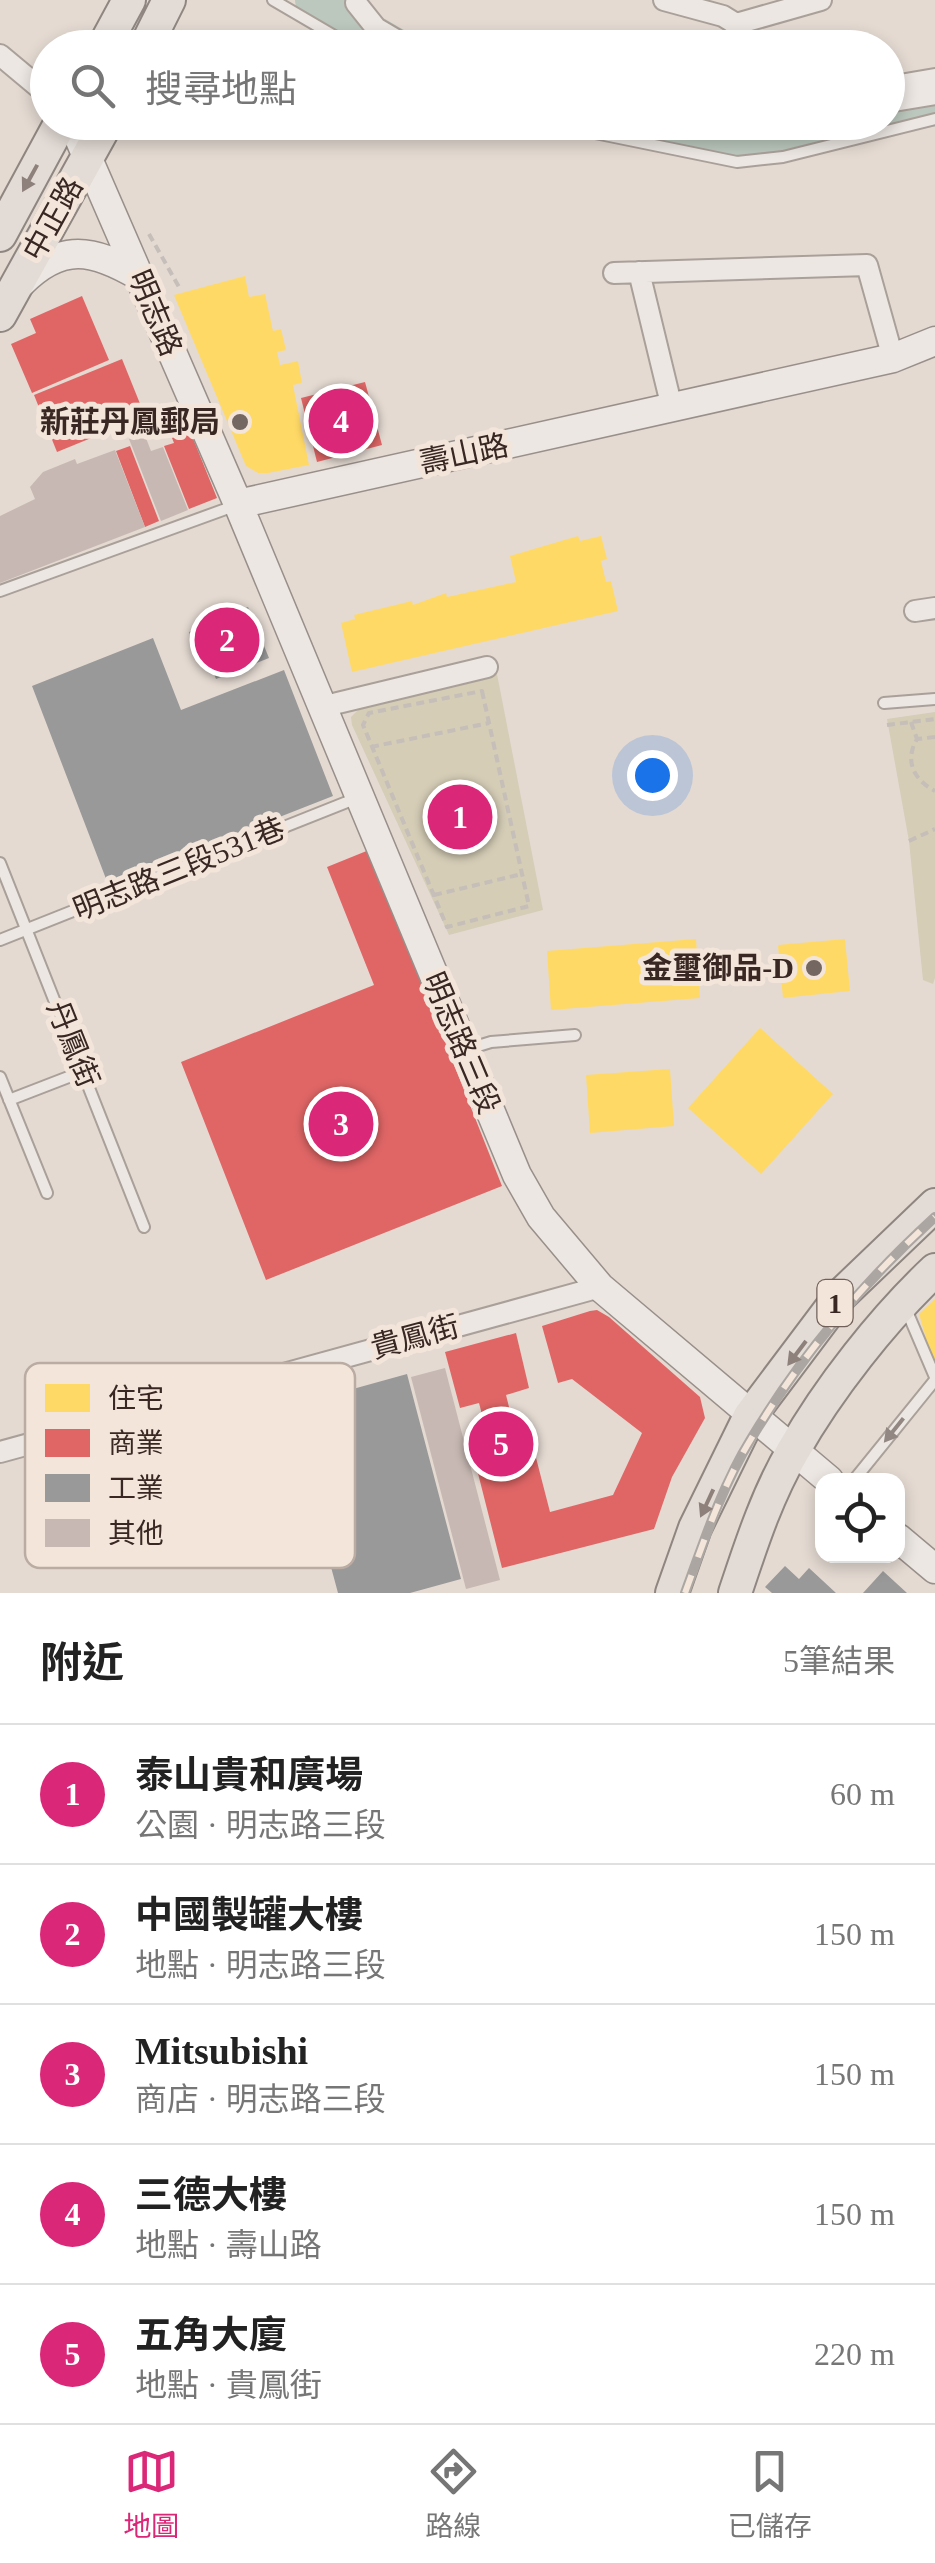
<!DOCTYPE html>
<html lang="zh-TW">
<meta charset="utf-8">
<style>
:root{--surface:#fff;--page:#f2f2f2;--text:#222;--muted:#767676;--line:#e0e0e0;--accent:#db2777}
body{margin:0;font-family:"Times New Roman","Noto Sans TC",serif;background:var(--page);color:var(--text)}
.controls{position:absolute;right:30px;bottom:30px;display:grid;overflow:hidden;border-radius:20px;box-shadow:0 5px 15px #0003}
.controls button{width:90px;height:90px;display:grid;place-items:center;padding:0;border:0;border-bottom:2px solid var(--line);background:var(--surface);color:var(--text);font:50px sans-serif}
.you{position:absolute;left:652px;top:775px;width:35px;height:35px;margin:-25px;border:8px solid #fff;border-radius:50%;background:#1a73e8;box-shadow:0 0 0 15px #1a73e833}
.badge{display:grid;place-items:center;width:65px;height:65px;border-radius:50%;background:var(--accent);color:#fff;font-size:32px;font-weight:700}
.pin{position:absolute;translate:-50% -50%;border:5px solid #fff;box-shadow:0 2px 10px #0006}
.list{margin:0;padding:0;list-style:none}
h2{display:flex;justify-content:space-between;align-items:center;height:130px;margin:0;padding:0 40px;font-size:42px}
h2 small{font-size:32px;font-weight:400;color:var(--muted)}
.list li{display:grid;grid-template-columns:65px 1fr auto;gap:30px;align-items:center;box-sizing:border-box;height:140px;padding:0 40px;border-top:2px solid var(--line)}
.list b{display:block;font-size:38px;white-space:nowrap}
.list p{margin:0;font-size:32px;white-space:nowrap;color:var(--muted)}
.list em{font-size:32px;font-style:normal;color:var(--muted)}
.icon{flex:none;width:55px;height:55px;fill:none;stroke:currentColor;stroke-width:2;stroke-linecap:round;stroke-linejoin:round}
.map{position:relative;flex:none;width:935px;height:1593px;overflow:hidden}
.search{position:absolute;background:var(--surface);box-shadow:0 5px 15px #0003;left:30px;right:30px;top:30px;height:110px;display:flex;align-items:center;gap:25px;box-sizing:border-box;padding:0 35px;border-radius:55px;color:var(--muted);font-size:38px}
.sheet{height:830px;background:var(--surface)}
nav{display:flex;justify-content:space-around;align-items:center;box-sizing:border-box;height:140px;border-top:2px solid var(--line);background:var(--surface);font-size:28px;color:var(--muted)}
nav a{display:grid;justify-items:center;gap:5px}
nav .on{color:var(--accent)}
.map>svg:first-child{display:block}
.green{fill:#d5cdb6}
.homes{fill:#ffd966}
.shops{fill:#e06666}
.industry{fill:#999}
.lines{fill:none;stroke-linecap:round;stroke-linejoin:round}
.river{stroke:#bcc8bd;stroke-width:38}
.building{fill:#c7b8b3}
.lane-casing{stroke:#aaa09a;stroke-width:14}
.street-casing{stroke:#aaa09a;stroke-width:24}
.secondary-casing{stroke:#998f8a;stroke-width:31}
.primary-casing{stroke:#8f8681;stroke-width:36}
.path{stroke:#c5beb9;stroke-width:4;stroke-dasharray:8 5;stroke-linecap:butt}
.lane{stroke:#ece7e2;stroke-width:10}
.street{stroke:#ece7e2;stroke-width:20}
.secondary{stroke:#ece7e2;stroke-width:28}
.primary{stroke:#e3dbd5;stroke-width:32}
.rail-casing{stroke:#aca6a2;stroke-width:10}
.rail{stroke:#f3e5da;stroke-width:6;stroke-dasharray:19;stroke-linecap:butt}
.oneway{fill:#8e817c}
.oneway2{fill:#928782}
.poi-dot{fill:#746660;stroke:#f3e5da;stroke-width:4}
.labels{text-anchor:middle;stroke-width:10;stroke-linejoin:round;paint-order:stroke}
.shield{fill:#f3e5da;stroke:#706059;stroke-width:2.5}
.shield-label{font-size:28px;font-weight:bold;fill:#382722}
.street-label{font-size:30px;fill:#382722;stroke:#f3e5da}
.poi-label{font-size:30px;font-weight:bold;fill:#382722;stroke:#f3e5da;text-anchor:end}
.key{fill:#f3e5da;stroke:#bbaca3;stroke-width:2.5}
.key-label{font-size:28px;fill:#382722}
</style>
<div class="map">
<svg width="935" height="1593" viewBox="0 0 935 1593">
<rect width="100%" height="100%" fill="#e4dad2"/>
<!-- green -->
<path class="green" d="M497,674L543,910L449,935L352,725L351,717L364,704Z
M935,712V978L933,984L923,980L909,841L887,719Z"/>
<!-- homes -->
<path class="homes" d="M245,276L249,297L265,294L273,331L281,329L286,350L277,352L280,365L298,361L302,383L293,385L309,465L268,473H258L246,466L174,295Z
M578,536L580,541L601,536L607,559L601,561L606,582L611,581L618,611L352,672L341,623L355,619L354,615L412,601L413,605L446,593L447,597L516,582L510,556Z
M696,939L700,998L551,1010L547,951Z
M845,939L850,991L783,998L778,945Z
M760,1028L833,1094L761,1174L688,1108Z
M670,1069L674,1126L590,1133L586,1075Z
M935,1299V1365H934L919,1314Z"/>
<!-- shops -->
<path class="shops" d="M82,296L109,360L32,393L11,344L36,333L30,319Z
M122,359L145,416L57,452L34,395Z
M365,382L382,445L317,462L301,398Z
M184,416L217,498L189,509L164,446L174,443L166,423Z
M130,446L159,521L145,527L116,451Z
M369,850L502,1186L266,1280L181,1062L374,985L327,867Z
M590,1311L597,1310L609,1317L700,1397L705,1418L672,1477L654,1529L502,1568L467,1430L485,1426L479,1403L460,1408L445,1352L516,1333L529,1388L506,1395L513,1423L526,1419L550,1512L613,1495L642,1433L572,1379L558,1383L542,1326Z"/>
<!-- industry -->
<path class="industry" d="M248,607L269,658L216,679L203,648L197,651L189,632Z
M153,638L181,710L284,670L333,796L108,884L32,686Z
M407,1374L461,1579L410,1593H338L288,1407Z
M785,1566L799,1579L809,1568L836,1593H772L765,1587Z
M883,1571L907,1593H863Z"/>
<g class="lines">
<!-- river -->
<path class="river" d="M314,0L397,48
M888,116L935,107
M654,122L746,143L853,122"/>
</g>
<!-- building -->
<path class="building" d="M144,433L151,451L163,447L188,510L161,521L129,439Z
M115,450L145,527L0,583V516L35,499L30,487L43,472L75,459L77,464Z
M445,1368L500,1580L466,1589L411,1377Z"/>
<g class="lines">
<!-- lane casing -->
<g class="lane-casing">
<path id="lane" d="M273,0L355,48
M541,122L737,162L783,157L935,119
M0,591L234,506
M884,703L935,699
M0,863L144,1227
M0,940L357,798
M465,1050L491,1042L575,1035
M0,1077L47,1193
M9,1100L84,1071
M906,1309L935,1377
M854,1480L935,1380"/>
</g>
<!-- street casing -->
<g class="street-casing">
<path id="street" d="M664,0L723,16L736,24L821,0
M356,3L376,28L410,48
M736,24L737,48
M0,55L48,95
M888,87L935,79
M888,102L935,94
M701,122L743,126L766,122
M639,272L672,408
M614,273L867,265L893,358
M915,611L935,608
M321,707L487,667
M0,1452L600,1287"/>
</g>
<!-- secondary casing -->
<g class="secondary-casing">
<path id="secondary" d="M72,122L238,504L517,1175L541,1217L600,1287L829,1480
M21,283C62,242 93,249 139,276
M238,504L893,358L935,341
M898,1538L935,1569"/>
</g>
<!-- primary casing -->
<g class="primary-casing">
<path id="primary" d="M103,48L129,0
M145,48L169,0
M0,235L61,122
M0,315L107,122
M672,1593L695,1528L750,1416L841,1295L935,1205
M735,1593C751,1545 767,1495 793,1451C828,1389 883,1319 935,1270"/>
</g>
<!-- path -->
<path class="path" d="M149,234L179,287
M482,691L529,906L447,927L363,725L369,713Z
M911,722L917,739
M887,725L935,719
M935,737L917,739C904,761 914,780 935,791
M371,747L489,723
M909,841L935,829
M434,895L522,874"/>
<!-- lane -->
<use href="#lane" class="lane"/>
<!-- street -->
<use href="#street" class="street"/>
<!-- secondary -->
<use href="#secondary" class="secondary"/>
<!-- primary -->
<use href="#primary" class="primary"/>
<!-- rail casing -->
<g class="rail-casing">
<path id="rail" d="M685,1593C704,1541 722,1486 751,1439C802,1354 862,1284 935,1217"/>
</g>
<!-- rail -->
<use href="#rail" class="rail"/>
</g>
<!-- one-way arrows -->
<defs><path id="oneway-solid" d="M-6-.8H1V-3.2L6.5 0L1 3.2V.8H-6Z" transform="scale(2.5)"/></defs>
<g class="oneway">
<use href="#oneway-solid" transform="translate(30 178) rotate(119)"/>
<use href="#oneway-solid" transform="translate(797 1353) rotate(127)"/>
<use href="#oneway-solid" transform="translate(707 1503) rotate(115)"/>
</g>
<use class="oneway2" href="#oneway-solid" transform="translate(894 1430) rotate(129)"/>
<!-- markers -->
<g class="poi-dot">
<circle cx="240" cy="422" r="10"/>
<circle cx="814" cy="968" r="10"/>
</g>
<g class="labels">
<!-- shield labels -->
<rect class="shield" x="817.5" y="1280" width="35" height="46" rx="8"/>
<g class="shield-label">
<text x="835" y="1313">1</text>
</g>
<!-- street labels -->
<g class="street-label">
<text transform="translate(53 219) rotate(-61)" y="10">中正路</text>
<text transform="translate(155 313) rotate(67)" y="10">明志路</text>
<text transform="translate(464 454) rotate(-12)" y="10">壽山路</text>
<text transform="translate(179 869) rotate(-22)" y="10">明志路三段531巷</text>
<text transform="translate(461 1043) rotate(67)" y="10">明志路三段</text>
<text transform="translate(73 1044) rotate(68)" y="10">丹鳳街</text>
<text transform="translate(415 1337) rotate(-15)" y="10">貴鳳街</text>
</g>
<!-- poi labels -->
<g class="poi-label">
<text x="220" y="432">新莊丹鳳郵局</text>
<text x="794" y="978">金璽御品-D</text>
</g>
</g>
<!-- legend -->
<rect x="25" y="1363" width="330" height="205" rx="15" class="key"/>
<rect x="45" y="1384" width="45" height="28" fill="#ffd966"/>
<rect x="45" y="1429" width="45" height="28" fill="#e06666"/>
<rect x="45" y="1474" width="45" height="28" fill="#999"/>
<rect x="45" y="1519" width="45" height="28" fill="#c7b8b3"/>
<g class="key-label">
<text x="108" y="1408">住宅</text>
<text x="108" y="1453">商業</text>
<text x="108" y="1498">工業</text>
<text x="108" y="1543">其他</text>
</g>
</svg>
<div class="controls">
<button><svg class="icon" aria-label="locate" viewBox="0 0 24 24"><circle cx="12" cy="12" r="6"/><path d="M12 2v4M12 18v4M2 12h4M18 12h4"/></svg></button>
</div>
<div class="you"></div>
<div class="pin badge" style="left:460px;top:817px">1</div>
<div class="pin badge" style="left:227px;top:640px">2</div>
<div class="pin badge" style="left:341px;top:1124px">3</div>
<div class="pin badge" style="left:341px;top:421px">4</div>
<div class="pin badge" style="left:501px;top:1444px">5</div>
<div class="search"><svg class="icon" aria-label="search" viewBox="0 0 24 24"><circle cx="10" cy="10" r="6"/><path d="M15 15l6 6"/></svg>搜尋地點</div>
</div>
<section class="sheet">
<h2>附近<small>5筆結果</small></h2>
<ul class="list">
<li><span class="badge">1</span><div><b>泰山貴和廣場</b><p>公園 · 明志路三段</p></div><em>60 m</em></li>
<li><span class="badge">2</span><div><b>中國製罐大樓</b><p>地點 · 明志路三段</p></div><em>150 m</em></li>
<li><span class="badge">3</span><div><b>Mitsubishi</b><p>商店 · 明志路三段</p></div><em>150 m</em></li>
<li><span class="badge">4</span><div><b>三德大樓</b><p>地點 · 壽山路</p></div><em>150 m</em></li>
<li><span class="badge">5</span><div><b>五角大廈</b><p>地點 · 貴鳳街</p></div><em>220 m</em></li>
</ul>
</section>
<nav>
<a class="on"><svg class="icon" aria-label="map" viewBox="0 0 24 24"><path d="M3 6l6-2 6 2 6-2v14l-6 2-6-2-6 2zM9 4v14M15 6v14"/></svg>地圖</a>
<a><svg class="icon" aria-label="directions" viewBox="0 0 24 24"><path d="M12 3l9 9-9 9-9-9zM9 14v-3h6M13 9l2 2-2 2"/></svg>路線</a>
<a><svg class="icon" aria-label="saved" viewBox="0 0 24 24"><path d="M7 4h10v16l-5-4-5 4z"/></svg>已儲存</a>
</nav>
